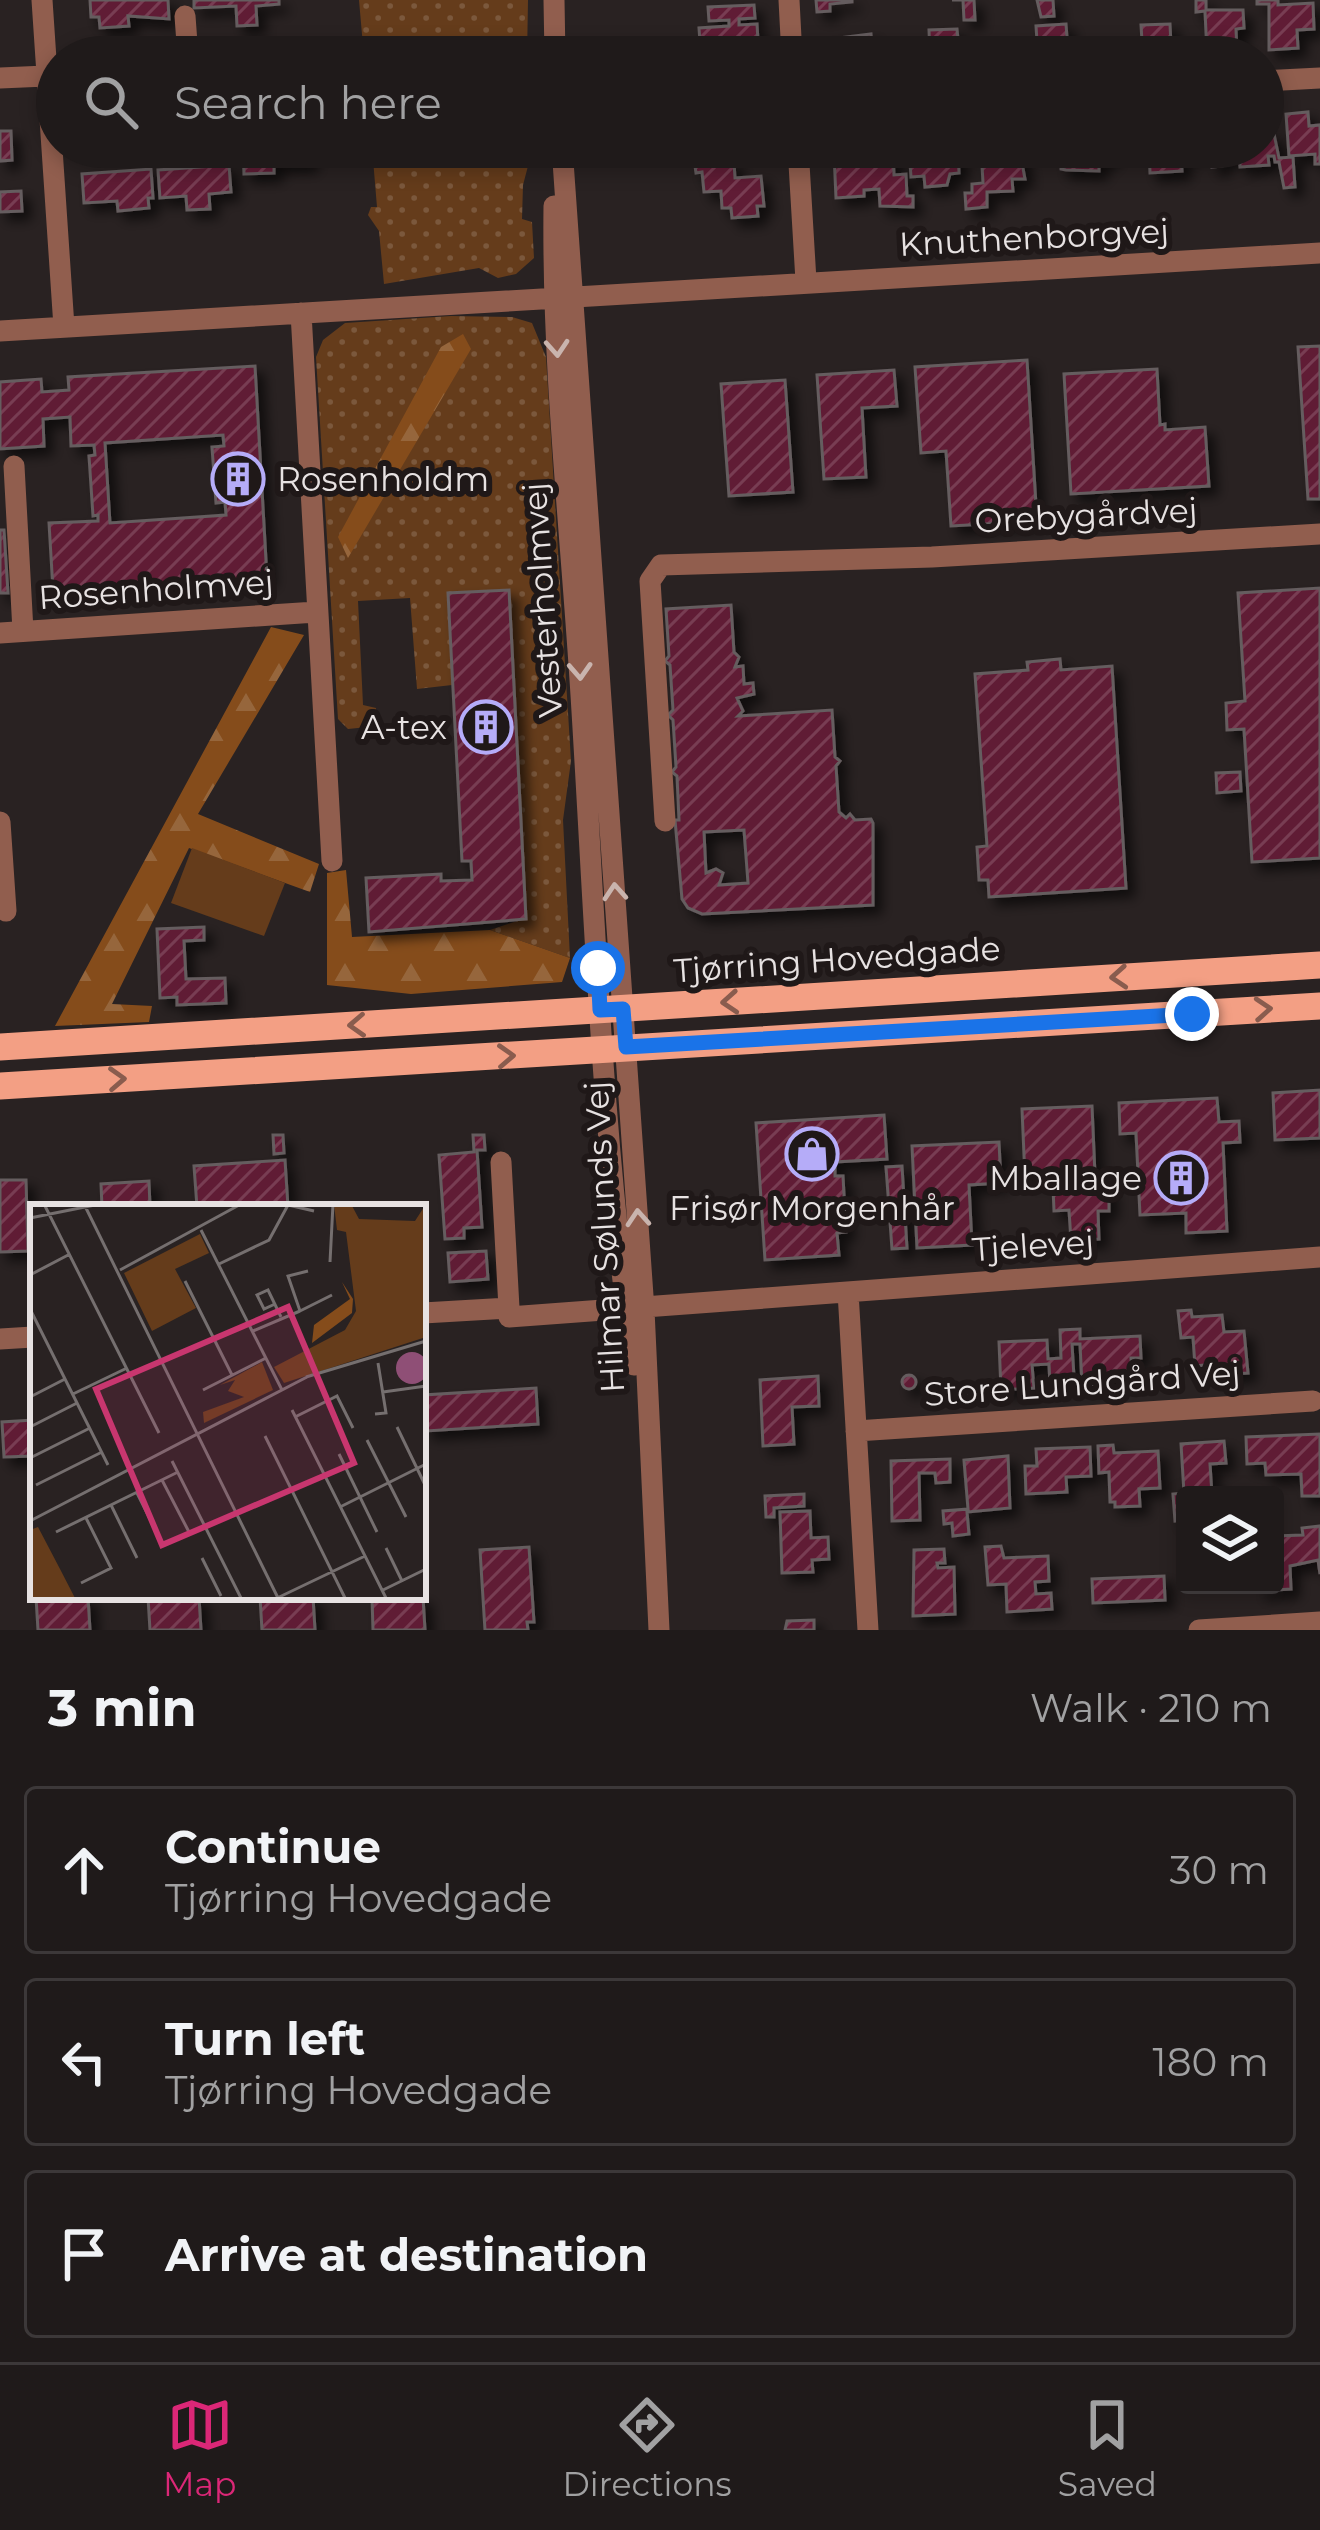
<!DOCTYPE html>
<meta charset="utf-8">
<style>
:root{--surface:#1f1a1a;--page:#2c2727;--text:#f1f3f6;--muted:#a1a1a2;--line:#3c3839;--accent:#db2777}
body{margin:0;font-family:Montserrat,sans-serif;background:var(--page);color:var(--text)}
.controls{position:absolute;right:36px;bottom:36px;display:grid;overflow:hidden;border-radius:12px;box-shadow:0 6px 18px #0003}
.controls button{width:108px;height:108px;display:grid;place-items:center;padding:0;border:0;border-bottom:3px solid var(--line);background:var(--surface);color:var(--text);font:60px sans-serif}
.stop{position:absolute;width:36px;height:36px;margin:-27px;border:9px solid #1a73e8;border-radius:50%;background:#fff}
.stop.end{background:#1a73e8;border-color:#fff;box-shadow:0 3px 12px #0008}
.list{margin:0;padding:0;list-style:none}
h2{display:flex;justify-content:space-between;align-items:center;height:156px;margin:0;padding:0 48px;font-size:51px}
h2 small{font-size:39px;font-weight:400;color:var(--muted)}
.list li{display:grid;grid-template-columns:78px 1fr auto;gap:36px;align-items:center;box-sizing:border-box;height:168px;margin:0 24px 24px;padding:0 24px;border:3px solid var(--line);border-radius:12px}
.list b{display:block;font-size:45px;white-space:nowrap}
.list p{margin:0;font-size:39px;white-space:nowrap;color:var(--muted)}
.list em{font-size:39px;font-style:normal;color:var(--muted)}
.icon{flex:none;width:66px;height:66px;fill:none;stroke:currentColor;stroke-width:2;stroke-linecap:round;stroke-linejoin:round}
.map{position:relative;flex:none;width:1320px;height:1630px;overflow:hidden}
.search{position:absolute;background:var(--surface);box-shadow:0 6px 18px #0003;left:36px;right:36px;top:36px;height:132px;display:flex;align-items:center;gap:30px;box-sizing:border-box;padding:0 42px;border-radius:66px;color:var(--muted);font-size:45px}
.sheet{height:732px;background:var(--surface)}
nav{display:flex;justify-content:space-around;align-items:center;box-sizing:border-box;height:168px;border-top:3px solid var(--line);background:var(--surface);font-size:33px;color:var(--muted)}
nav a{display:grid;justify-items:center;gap:6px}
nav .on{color:var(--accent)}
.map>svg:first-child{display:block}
.grass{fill:url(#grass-dots)}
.forest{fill:url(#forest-firs)}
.pitch{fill:#653c1b}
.building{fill:url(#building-hatch);stroke:#655d5f;stroke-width:3;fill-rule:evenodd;filter:url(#shadow)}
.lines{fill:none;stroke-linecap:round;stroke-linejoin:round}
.minor{stroke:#915e4e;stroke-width:21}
.major{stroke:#f39f84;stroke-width:27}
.oneway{stroke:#c9b4ae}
.oneway2{stroke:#895c4e}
.route{stroke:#1a73e8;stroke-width:15}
.labels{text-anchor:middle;stroke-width:12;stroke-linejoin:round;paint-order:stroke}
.street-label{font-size:33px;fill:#e7e2e2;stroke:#1f1818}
.poi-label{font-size:33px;fill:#e7e2e2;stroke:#1f1818;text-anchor:end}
.inset-road{fill:none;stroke:#756f6f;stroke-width:3}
.view{fill:#c8366f;fill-opacity:0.15;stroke:#c8366f;stroke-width:6}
.inset-edge{fill:none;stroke:#e7e2e2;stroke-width:6}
</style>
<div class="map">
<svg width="1320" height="1630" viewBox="0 0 1320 1630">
<defs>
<pattern id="grass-dots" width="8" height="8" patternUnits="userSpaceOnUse" patternTransform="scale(3)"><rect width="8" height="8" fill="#653c1b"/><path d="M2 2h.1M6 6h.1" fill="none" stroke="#7b583c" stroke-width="1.8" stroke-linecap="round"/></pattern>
<pattern id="forest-firs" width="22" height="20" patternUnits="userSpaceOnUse" patternTransform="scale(3)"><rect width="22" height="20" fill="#854c1b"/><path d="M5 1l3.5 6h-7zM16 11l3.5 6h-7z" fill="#96663c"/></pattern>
<pattern id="building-hatch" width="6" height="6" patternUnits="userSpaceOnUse" patternTransform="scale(3)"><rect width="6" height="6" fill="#611e36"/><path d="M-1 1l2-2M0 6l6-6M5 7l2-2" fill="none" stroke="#783e53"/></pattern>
<filter id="shadow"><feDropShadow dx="8" dy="8" stdDeviation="6" flood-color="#0009"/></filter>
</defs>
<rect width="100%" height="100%" fill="#292222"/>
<!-- grass -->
<path class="grass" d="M359,0H528L527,57H364Z
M372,147H533L523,185L522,219L532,222L534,258L516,274L498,278L479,268L384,284L379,231L368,215L371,207H377Z
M451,316L512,317L532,323L546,357L571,761L563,820L570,958L490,930L526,918L509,590L448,593L452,685L417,689L410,598L358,601L363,705L376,708L377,726L348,729L338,719L316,357L323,340L345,323Z"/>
<!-- forest -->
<path class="forest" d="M463,334L471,349L348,558L338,537L441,347Z
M271,627L304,635L198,814L319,864L310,892L189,848L112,1004L152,1006L149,1022L55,1026Z
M346,870L352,937L490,930L570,958L562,982L411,994L327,985V873Z"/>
<!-- pitch -->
<path class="pitch" d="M192,848L285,883L264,936L171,903Z"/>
<!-- building -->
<path class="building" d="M90,0H168L169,19L128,16L129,26L100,28L99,17H91Z
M194,0H279V4L256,6L257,25L237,26L236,6L194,8Z
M816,0H852V2L830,4V11L817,12Z
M952,0H974L975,20H964L963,0Z
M1037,0H1053L1054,16L1041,17Z
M1196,0H1206V10H1243L1244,28L1236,29L1237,52L1207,54L1205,11L1196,12Z
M1257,0H1278V5L1313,3L1314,29L1297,30L1298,48L1269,50V4H1257Z
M754,5L755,18L739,19V25L757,24L759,57H701L699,28L729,26V20L709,21L708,7Z
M1066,24L1068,51L1078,50L1079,57H1038L1036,26Z
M1170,24L1171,45L1182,44L1183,57H1143L1141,25Z
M957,29L959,50L970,49V57H930L929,30Z
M871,34L873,57H823L822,40Z
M262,38L263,42H279V57H235V41Z
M1308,112L1309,126L1320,125V164H1315V154L1289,156L1286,114Z
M0,131H11L12,160L0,161Z
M1263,134H1274L1279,158L1293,157L1295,187L1284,188L1279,162H1275L1274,156H1268L1269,165L1240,167L1239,156L1222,157V166L1212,167L1211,147H1263Z
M243,147H308L309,163L274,164V173L244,174Z
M958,147L959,173L950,174L947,185L925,187L924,176L911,177L909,148Z
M981,147H1019L1025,179H1012L1013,191L987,192V207L966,209L965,193H972V184L983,183Z
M1060,147H1109L1110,158L1099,159V171L1066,170L1061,169Z
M1149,147H1196V152L1181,153L1182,171L1150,173Z
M880,150L893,152L894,175L906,174L907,196H913V207L880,206L879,189L864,190V196L836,198L834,153Z
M734,162L735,178L761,176L764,206H757L758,216L732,218L731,208H722L721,191L704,192L702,172L696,173L695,166Z
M229,165L231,192L209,194L210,209L187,210L186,196L160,198L158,170Z
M151,169L153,198H148L149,208L118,211L117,201L84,203L82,174Z
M21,191L22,211L0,212V192Z
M1320,346V499H1308L1298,347Z
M1027,360L1037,521L951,526L946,451L921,453L915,367Z
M255,366L267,578L53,590L49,523L98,521V515L93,516L89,456L95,455L94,445L71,446L70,417L43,419L44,446L0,449V382L41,379L42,392L69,390L68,377ZM223,435L224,446L212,447L216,503L225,502L226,515L110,523L105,443Z
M1157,369L1160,425L1165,424V430L1205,427L1209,486L1071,494L1064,374Z
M894,370L897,406L862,408L866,477L824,479L817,375Z
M785,380L793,492L729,496L721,384Z
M0,530H4L8,593H0Z
M1320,588V858L1252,862L1244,729L1227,730L1226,703L1245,701L1238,593Z
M509,590L526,919L369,932L366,878L441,874V881L472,880L471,861H462L448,593Z
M731,605L734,652L739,657L735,667L743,666L744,684L753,683L754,694L737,698L743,711L738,716L832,710L835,757L840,761L836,766L839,812L846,818L850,814L855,820L871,819L873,823V905L702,914L688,908L682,899L675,820H679L677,776L672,772L676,767L673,720L668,715L673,710L670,665L665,661L669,656L666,609ZM744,830L748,883L719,885L723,873L716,869L706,873L704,832Z
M1060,659L1061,670L1112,666L1126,888L989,897L988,880H979L977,847L987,846L975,674L1028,670L1027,662Z
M1240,772L1241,791L1217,793L1216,773Z
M204,927V940L184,941L186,979L225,978L226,1003L177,1005V997L160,998L157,929Z
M1320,1090V1138L1275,1140L1273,1093Z
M1217,1098L1219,1122L1239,1121L1240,1142L1223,1143L1227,1231L1186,1233V1213L1140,1215L1136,1133L1120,1134L1119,1103Z
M1092,1106L1095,1175H1090V1188L1109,1187V1211H1098L1099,1239L1071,1241L1069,1210L1054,1211L1053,1187L1071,1186L1070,1176L1025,1178L1022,1109Z
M884,1115L887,1159L835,1162V1176H843L846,1232L837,1233L839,1255L765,1260L756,1123Z
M273,1135H283L284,1153L274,1154Z
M473,1135H484L485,1150H477L482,1227L464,1228V1238L445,1239L439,1155L474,1152Z
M999,1142L1001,1183L969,1185L972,1245L917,1248L912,1146Z
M285,1160L288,1207H197L194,1166Z
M902,1166L907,1248L892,1249L886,1167Z
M0,1180H26L28,1251L0,1252Z
M149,1181L150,1207H102L101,1184Z
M486,1251L488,1279L450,1282L448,1253Z
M1191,1310L1192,1317L1222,1315L1224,1332L1244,1331L1248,1373L1216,1375L1215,1364L1195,1366L1193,1337L1181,1338L1178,1311Z
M1080,1329V1339L1140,1336L1141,1358H1131L1132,1371L1110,1372L1111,1383L1082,1385L1080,1344H1072L1074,1377L1063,1378L1064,1386H1050L1049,1364L1032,1365L1034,1388L1001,1390L999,1342L1047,1340L1048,1359L1061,1358L1060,1330Z
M902 1382a7 7 0 1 1 14 0a7 7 0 1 1-14 0Z
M818,1376L819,1406L792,1407L794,1444L763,1446L760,1380Z
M536,1388L538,1424L426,1431L424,1395Z
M33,1420V1456L4,1457L2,1422Z
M1320,1434V1496H1302L1301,1474L1266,1475L1265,1463L1247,1464L1246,1437Z
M1224,1441L1226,1463L1210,1464L1212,1495H1185V1520L1175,1521L1173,1494L1184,1493L1181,1444Z
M1113,1445L1114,1453L1158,1451L1160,1488L1139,1489L1140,1506L1115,1507V1502H1110L1109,1472L1099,1473L1098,1446Z
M1090,1447L1091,1476L1066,1477L1067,1492L1026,1494L1025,1466H1037L1036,1449Z
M1008,1456L1010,1508L967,1512L969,1534L953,1536L952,1523L944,1524L943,1511L968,1509L964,1460Z
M950,1459V1482L936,1483L935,1473H919L920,1520L892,1521L891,1461Z
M804,1494V1506L774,1508V1517H766L765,1496Z
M810,1511L811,1538L828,1537L829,1559L812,1560L813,1572L782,1573L780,1512Z
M1320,1526V1574L1318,1560L1290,1566L1291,1589L1259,1591V1585H1275V1536L1303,1535L1302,1528Z
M1001,1546L1004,1558L1048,1556L1049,1581L1035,1582L1036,1594L1051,1593L1052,1609L1007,1612L1006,1584L988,1585L985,1547Z
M529,1547L534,1622H527L528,1630H485L480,1550Z
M944,1549L945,1563H937L938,1568L954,1567L955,1614L913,1616L914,1550Z
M1164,1576L1165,1600L1093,1603L1092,1579Z
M36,1597H88L90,1630H38Z
M148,1597H199L201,1630H150Z
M260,1597H313L315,1630H262Z
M372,1597H423L425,1630H373Z
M814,1620V1630H785L787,1621Z"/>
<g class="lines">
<!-- minor -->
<path class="minor" d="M42,0L64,327
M554,0L555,57
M789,0L792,57
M185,16L188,57
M0,78L46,76
M1263,81L1320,78
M562,147L644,1310L659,1630
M798,147L806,281
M554,206C552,369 571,533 581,695C595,919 602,1143 634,1365
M301,313L332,861
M0,331L1320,253
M14,466L23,631
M0,633L316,612
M665,821L650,581L661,565L932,557L1320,534
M0,822L6,911
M501,1162L509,1308
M848,1292L868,1630
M509,1308V1317L1320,1257
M423,1313L509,1308
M0,1339L33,1337
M856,1431L1313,1401
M1199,1630L1320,1622"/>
<!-- major -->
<path class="major" d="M0,1047L1320,965
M0,1086L1320,1006"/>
</g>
<!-- one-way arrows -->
<defs><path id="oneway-chevron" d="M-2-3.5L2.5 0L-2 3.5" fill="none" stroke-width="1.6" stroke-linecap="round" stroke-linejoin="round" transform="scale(3)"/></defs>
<g class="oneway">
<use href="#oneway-chevron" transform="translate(557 348) rotate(86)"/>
<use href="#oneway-chevron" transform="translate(580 671) rotate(87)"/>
<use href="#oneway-chevron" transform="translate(615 892) rotate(-94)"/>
<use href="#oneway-chevron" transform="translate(638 1218) rotate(-94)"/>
</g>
<g class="oneway2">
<use href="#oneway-chevron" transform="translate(1119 977) rotate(176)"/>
<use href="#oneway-chevron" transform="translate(730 1002) rotate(176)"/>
<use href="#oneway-chevron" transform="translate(1263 1009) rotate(-4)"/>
<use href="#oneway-chevron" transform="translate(357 1025) rotate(177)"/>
<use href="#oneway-chevron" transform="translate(506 1056) rotate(-3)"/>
<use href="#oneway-chevron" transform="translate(117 1079) rotate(-3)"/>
</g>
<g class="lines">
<!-- route -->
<path class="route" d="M598,968L600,1010L623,1009L626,1047L1192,1014"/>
</g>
<!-- icons -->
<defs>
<g id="building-ring" transform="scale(2.7)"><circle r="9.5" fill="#1f1818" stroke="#b5acf8" stroke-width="1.5"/><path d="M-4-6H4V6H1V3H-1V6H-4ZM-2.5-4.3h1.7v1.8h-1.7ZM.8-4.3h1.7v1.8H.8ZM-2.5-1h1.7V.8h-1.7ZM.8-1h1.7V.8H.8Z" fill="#b5acf8"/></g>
<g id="shop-ring" transform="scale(2.7)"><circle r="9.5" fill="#1f1818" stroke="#b5acf8" stroke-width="1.5"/><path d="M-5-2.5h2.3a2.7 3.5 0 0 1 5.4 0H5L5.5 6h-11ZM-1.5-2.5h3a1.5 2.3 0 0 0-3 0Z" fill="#b5acf8"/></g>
</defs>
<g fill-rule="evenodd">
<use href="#building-ring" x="238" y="479"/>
<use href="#building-ring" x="486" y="727"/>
<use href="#shop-ring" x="812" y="1154"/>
<use href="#building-ring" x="1181" y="1178"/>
</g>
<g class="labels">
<!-- street labels -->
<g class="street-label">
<text transform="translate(1034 237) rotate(-3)" y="12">Knuthenborgvej</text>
<text transform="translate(1086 515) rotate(-3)" y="12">Orebygårdvej</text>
<text transform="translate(156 589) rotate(-4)" y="12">Rosenholmvej</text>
<text transform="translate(542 600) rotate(-94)" y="12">Vesterholmvej</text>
<text transform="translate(837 959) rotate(-4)" y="12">Tjørring Hovedgade</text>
<text transform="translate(604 1237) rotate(-93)" y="12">Hilmar Sølunds Vej</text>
<text transform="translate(1033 1245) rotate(-4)" y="12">Tjelevej</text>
<text transform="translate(1082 1383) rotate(-4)" y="12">Store Lundgård Vej</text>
</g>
<!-- poi labels -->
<g class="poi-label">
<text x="277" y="491" text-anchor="start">Rosenholdm</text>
<text x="447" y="739">A-tex</text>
<text x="1142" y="1190">Mballage</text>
<text x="812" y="1220" text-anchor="middle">Frisør Morgenhår</text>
</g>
</g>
<!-- overview -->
<g transform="translate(30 1204)">
<rect width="396" height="396" fill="#292222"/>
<path d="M304,0H321L329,15L385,17L396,0V133L254,179L244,163L315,126L326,107L316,28L307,26ZM170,30L179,49L145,65L166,104L122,127L94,69ZM232,158L243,186L174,219L173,208L214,193L198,187L205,176L190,181ZM8,323L30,365L46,396H0V326Z" fill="#653c1b"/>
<path d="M312,78L323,95L322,109L282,139L284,121L320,95Z" fill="#854c1b"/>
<path d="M366 164a16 16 0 1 1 32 0a16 16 0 1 1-32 0Z" fill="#8f4f76"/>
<path class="inset-road" d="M14,0L129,229M54,0L249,396M0,14L70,0M171,26L252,186M300,58L303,0M189,60L239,36L258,1L284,7M90,66L211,0M278,67L258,72L270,107L302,91M0,71L40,50M155,77L202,171M245,100L234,105L227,91L238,86L251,113M0,105L78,261M223,127L270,107M276,173L396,137M173,186L236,154M353,188L396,182M43,190L97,164M0,193L35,175M262,206L357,396M345,210L356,209L348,159M265,213L307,192L323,224M0,223L47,199M367,223L396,283M235,232L316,396M337,236L376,313M309,250L347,328M0,254L60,224M142,257L212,396M132,276L159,328M6,281L72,248M107,289L133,341M81,301L107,354M310,303L396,260M0,317L277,173M26,328L148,268M356,344L372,377M172,354L191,392M51,379L81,364L56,314M353,386L396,365M243,396L335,352"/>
<path class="view" d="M258,103L324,259L132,341L66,185Z"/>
<rect width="396" height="396" class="inset-edge"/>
</g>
</svg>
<div class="controls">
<button><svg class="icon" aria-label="layers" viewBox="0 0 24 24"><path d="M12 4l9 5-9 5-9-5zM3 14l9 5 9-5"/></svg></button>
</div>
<div class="stop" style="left:598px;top:968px"></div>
<div class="stop end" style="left:1192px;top:1014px"></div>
<div class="search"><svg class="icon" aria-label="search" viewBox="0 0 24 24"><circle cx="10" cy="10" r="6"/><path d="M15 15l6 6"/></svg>Search here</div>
</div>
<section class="sheet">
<h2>3 min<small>Walk · 210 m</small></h2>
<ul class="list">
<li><svg class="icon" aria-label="ahead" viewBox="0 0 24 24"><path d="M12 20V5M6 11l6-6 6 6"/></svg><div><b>Continue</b><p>Tjørring Hovedgade</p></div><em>30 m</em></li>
<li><svg class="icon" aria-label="left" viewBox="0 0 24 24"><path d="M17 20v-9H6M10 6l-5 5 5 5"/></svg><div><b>Turn left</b><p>Tjørring Hovedgade</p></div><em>180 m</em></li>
<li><svg class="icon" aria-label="arrive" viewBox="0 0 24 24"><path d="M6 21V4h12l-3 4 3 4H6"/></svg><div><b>Arrive at destination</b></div></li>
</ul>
</section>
<nav>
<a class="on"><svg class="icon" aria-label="map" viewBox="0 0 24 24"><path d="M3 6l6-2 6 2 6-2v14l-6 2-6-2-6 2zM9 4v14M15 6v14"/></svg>Map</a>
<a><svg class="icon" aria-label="directions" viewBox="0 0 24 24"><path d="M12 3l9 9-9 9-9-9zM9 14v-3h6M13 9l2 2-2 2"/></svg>Directions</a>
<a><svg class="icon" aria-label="saved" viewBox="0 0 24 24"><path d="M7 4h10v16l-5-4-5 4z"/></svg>Saved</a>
</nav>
